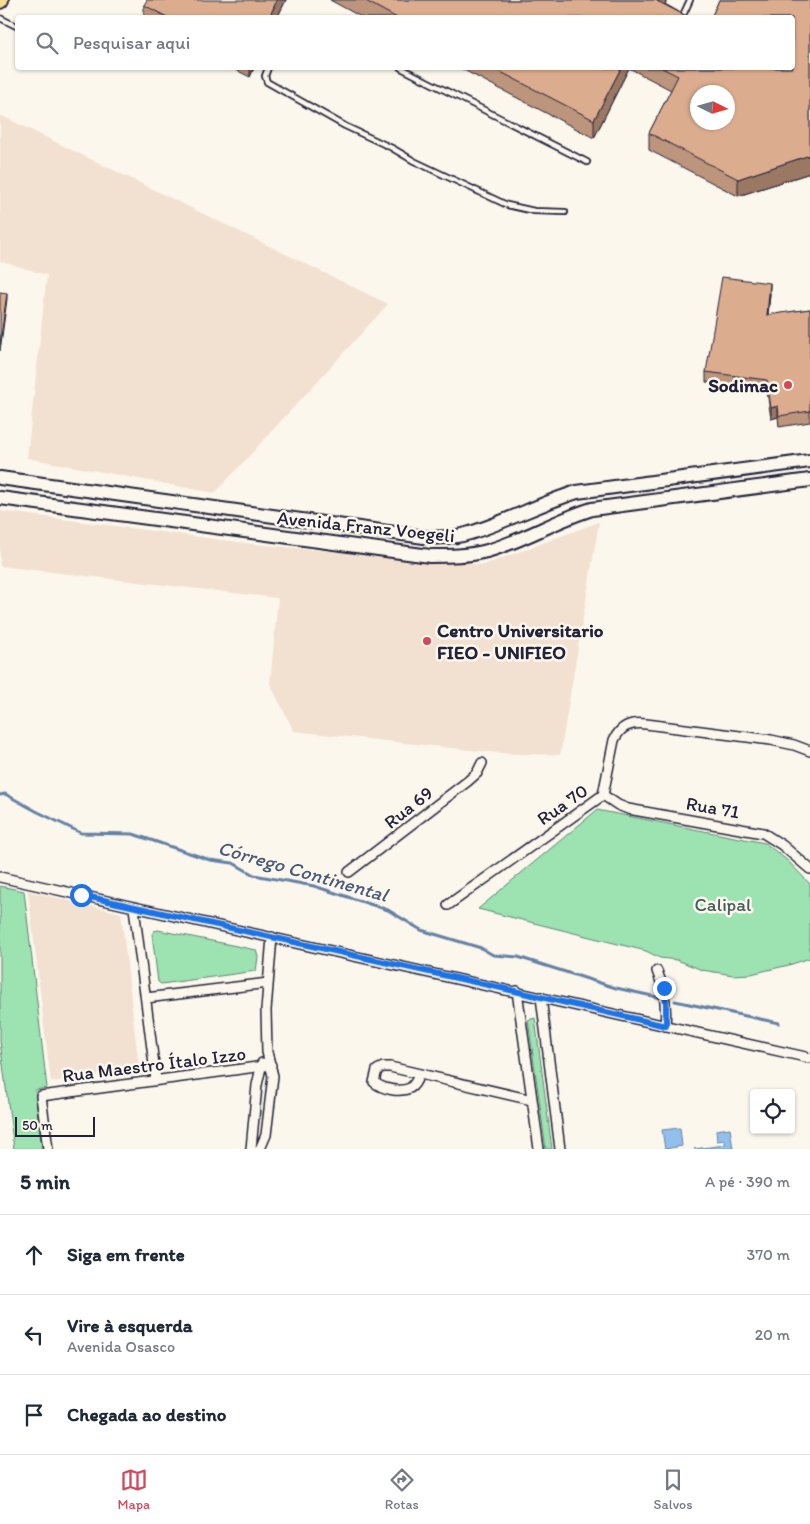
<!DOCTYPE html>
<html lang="pt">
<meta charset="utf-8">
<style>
:root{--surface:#fff;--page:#f6f6f7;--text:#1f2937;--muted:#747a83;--line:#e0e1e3;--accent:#d1495b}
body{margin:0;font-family:Itim,sans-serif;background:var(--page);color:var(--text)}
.controls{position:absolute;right:15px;bottom:15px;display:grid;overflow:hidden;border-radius:5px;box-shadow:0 1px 4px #0004}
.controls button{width:45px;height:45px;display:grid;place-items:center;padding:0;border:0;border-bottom:1px solid var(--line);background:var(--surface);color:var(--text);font:25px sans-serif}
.compass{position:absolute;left:690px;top:85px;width:45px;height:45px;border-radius:50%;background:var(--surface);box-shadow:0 1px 4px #0004;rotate:95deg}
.scale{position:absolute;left:15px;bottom:12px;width:80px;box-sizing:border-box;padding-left:5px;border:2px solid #22223b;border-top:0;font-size:14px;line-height:18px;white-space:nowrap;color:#22223b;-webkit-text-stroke:4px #fbf7ec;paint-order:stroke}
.stop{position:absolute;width:15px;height:15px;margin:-11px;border:4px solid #1a73e8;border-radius:50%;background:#fff}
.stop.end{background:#1a73e8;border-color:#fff;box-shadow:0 1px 5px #0008}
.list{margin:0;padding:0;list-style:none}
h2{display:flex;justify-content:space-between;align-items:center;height:65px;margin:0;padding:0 20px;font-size:21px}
h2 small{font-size:16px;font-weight:400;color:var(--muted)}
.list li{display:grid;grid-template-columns:32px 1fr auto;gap:15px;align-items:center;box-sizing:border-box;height:80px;padding:0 20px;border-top:1px solid var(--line)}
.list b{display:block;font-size:19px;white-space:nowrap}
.list p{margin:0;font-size:16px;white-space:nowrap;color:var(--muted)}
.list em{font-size:16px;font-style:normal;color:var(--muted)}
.icon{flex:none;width:28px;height:28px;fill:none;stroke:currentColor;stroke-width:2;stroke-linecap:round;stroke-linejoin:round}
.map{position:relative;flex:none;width:810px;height:1149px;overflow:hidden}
.search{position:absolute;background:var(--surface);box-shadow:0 1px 4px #0004;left:15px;right:15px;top:15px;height:55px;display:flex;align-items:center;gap:12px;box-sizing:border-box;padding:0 18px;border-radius:5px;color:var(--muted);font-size:19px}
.sheet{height:305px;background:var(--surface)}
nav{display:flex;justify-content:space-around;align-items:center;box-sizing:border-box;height:70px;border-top:1px solid var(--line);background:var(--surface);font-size:14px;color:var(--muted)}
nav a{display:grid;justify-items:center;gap:2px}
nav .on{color:var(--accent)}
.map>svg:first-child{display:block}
.built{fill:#f2e0d0}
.green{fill:#9ce3b1;stroke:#5f8276}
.water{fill:#92bfec;stroke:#6580a5}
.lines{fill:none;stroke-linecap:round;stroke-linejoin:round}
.stream{stroke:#6580a5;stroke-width:3}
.service-casing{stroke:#22223b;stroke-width:8}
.minor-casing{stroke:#22223b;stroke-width:12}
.secondary-casing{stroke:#22223b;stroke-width:16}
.primary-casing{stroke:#22223b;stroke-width:18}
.service{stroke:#fbf7ec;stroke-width:4.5}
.minor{stroke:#fbf7ec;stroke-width:9}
.secondary{stroke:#fbf7ec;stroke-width:12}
.primary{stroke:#f9df96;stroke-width:14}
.wall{fill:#bd947b;stroke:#22223b;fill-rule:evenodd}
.shaded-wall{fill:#9a7864;stroke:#22223b}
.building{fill:#dcac8f;stroke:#22223b;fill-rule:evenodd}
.route{stroke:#1a73e8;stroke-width:6}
.poi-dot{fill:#d1495b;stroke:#fbf7ec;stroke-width:2}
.labels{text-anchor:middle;stroke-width:5;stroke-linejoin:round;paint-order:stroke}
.poi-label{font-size:19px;font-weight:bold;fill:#22223b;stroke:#fbf7ec;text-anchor:end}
.street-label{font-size:19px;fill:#22223b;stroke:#fbf7ec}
.park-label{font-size:19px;fill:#475c5e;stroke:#fbf7ec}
.water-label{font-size:20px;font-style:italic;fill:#495979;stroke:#fbf7ec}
</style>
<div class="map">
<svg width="810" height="1149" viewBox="0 0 810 1149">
<rect width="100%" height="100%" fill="#fbf7ec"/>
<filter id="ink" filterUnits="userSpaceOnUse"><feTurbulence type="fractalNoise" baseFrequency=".02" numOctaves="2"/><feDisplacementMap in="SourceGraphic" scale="10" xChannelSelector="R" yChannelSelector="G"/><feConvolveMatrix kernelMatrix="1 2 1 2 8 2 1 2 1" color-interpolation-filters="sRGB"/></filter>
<g filter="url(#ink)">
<!-- built -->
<path class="built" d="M0,115L388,304L215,493L27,458L47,275L0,261Z
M0,511L253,544L484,565L599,522L560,755L498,753L294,731L270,684L278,598L0,566Z
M28,891L121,913L139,1068L51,1082Z"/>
<!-- green -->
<path class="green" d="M597,810L765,843L788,861L810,884V958L789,965L751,974L733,975L702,970L677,960L660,958L646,951L478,909Z
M0,886L24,891L47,1088L35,1090L42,1149H14L0,1042Z
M158,930L256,950L258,957L256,971L161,984L158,982L152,934L154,931Z
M535,1018L552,1149H546L528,1020Z"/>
<!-- water -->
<path class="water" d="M680,1128L682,1146L665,1149L662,1130Z
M730,1128L733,1149H694L725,1145V1140L717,1141L716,1130Z"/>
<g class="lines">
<!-- stream -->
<path class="stream" d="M0,795L5,794L36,811L81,833L133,834L210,860L233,863L254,875L314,886L388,910L421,930L481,948L493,955L518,957L616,988L657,997
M675,1001L779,1023"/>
<!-- service casing -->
<g class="service-casing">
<path id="service" d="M684,13L690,0
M0,18L18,27
M268,68L265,76L267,82L345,126L392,148L414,161L507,205L534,211L565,212
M401,68L587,162"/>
</g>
<!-- minor casing -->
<g class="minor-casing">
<path id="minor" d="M603,795L618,805L628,809L763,833L782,845L810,869
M349,872L468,781L477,773L482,763
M0,877L810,1058
M448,905L603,795L614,740C621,726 630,722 646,724L771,740L794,745L810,751
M134,908L156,1080
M657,971C665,990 667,1006 665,1026
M517,991L539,1149
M541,997L560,1149
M146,998L268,983
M419,1074C417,1080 415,1085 410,1088C400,1093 382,1089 374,1082L377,1070L383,1067H390L532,1100
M48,1149L41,1096L271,1065
M251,1149L257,1085L262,1063
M260,1149L266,1135L273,1076L267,1052L266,1010L272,937"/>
</g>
<!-- secondary casing -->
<g class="secondary-casing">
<path id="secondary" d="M0,478L424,537C439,538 455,538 470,533C506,522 541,503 577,492L810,461
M0,498L430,556C449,556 468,556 487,551C523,541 556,520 592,509L810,480"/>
</g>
<!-- primary casing -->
<g class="primary-casing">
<path id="primary" d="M0,1L1,0"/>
</g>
<!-- service -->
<use href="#service" class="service"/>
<!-- minor -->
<use href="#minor" class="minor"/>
<!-- secondary -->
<use href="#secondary" class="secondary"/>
<!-- primary -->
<use href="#primary" class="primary"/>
</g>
<!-- wall -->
<path class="wall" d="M286,0L277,18H144V5Z
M330,0H667L665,4L690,18H363Z
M719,0H810V173L738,196L649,150V133L671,90L629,68L594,138L460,68H792V18H711ZM698,92H728V122H698Z
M232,68H254L250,77Z
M770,294L768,315L810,309V422L779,427L778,417L771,419L767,391L706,382V372Z"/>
<!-- shaded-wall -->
<path class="shaded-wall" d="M277,0H286L277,18H269Z
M658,0H667L658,18Z
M250,68H254L250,77Z
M621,68H629L594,138V120Z
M810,155V173L738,196V179Z
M770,283V294L767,326V315Z
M7,293V299L0,351V345Z
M778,406V417L771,419V408Z"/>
<!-- building -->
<path class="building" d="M147,0H277L269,18H169L144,5Z
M364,0H658L657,1L690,18H397Z
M719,0H810V155L738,179L649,133L678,76L662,68H792V18H711ZM698,92H728V122H698Z
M493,68H621L594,120Z
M722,277L770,283L767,315L810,309V411L779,416L778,406L771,408L767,380L706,372Z
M0,292L7,293L0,345Z"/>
</g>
<g class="lines" filter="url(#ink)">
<!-- route -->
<path class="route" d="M81,895L506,989L666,1026V1002L664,988"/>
</g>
<!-- markers -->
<g class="poi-dot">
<circle cx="788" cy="385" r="5"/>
<circle cx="427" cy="641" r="5"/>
</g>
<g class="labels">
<!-- poi labels -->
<g class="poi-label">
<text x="778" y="392">Sodimac</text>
<text x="437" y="637" text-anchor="start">Centro Universitario<tspan x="437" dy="22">FIEO - UNIFIEO</tspan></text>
</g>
<!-- street labels -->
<g class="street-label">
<text transform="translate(366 526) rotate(6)" y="7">Avenida Franz Voegeli</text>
<text transform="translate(562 804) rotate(-35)" y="7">Rua 70</text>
<text transform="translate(408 807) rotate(-38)" y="7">Rua 69</text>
<text transform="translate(713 807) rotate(10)" y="7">Rua 71</text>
<text transform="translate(154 1064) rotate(-7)" y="7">Rua Maestro Ítalo Izzo</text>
</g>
<!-- park labels -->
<g class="park-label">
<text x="723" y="911">Calipal</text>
</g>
<!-- water labels -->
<g class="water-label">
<text transform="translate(303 871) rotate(16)" y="7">Córrego Continental</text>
</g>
</g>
</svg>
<div class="controls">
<button><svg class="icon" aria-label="locate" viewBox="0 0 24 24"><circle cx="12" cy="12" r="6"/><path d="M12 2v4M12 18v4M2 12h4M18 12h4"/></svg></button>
</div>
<svg class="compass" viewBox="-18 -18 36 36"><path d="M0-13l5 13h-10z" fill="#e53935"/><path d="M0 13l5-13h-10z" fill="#747a83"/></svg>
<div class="scale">50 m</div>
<div class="stop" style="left:81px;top:895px"></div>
<div class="stop end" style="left:664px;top:988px"></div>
<div class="search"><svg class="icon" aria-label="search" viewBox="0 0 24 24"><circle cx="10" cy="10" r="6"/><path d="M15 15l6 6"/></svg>Pesquisar aqui</div>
</div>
<section class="sheet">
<h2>5 min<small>A pé · 390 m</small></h2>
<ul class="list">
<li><svg class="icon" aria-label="ahead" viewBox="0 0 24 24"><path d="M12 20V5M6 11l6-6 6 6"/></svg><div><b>Siga em frente</b></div><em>370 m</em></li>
<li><svg class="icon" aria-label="left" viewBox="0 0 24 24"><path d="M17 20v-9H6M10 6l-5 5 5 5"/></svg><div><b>Vire à esquerda</b><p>Avenida Osasco</p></div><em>20 m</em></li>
<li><svg class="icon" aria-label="arrive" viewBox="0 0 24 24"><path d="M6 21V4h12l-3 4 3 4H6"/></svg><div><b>Chegada ao destino</b></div></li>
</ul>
</section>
<nav>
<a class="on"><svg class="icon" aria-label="map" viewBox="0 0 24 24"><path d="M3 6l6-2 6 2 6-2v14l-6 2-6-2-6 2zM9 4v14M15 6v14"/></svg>Mapa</a>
<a><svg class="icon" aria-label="directions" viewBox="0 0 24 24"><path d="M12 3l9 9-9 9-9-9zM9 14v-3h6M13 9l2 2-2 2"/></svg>Rotas</a>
<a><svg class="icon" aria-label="saved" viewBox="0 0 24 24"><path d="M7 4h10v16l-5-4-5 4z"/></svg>Salvos</a>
</nav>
